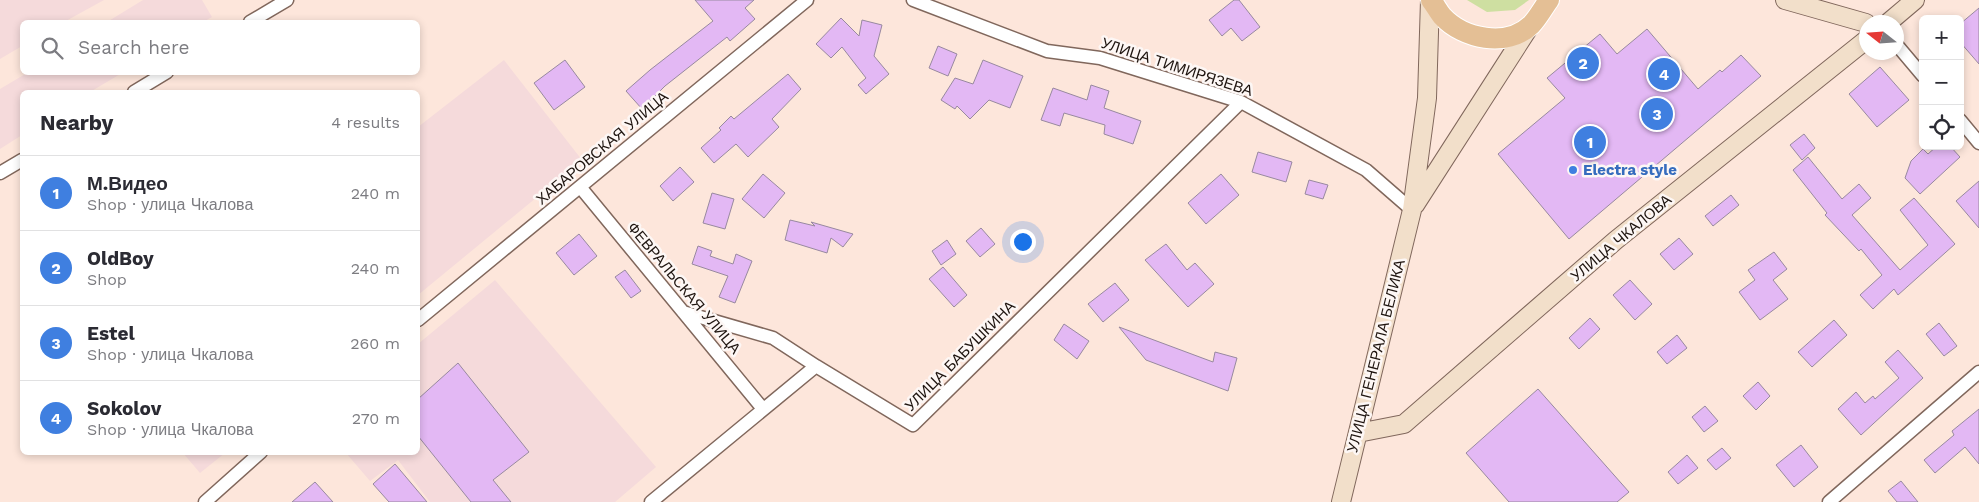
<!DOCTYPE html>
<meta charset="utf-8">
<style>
body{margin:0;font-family:"Work Sans",sans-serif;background:#f2f2f3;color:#2b2b33}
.controls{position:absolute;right:15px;top:15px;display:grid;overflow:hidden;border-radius:8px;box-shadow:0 2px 8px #0003}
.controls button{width:45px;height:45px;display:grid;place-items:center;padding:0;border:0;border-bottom:1px solid #e1e1e2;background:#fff;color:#2b2b33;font:25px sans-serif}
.compass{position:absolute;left:1859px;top:15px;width:45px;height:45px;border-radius:50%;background:#fff;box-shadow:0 2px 8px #0003;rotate:287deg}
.you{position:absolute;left:1022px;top:241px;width:18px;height:18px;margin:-12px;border:4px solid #fff;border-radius:50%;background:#1a73e8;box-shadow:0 0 0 8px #1a73e833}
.badge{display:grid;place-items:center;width:32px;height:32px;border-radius:50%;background:#b4275d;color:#fff;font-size:16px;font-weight:700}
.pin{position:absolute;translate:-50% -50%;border:2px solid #fff;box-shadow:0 1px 5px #0006}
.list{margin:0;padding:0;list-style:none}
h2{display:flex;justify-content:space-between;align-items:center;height:65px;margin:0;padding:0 20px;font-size:21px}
h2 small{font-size:16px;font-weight:400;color:#7c7c81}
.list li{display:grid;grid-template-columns:32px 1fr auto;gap:15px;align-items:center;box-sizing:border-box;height:75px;padding:0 20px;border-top:1px solid #e1e1e2}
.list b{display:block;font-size:19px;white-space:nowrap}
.list p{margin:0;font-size:16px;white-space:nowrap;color:#7c7c81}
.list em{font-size:16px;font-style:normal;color:#7c7c81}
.icon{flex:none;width:28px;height:28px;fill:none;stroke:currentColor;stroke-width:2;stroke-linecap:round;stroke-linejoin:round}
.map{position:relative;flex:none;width:1979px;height:502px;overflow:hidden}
.search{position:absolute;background:#fff;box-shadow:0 2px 8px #0003;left:20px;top:20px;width:400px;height:55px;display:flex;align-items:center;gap:12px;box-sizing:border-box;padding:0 18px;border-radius:8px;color:#7c7c81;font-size:19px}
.panel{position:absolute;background:#fff;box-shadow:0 2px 8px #0003;left:20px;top:90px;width:400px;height:365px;border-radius:8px}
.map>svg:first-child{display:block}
</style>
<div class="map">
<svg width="1979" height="502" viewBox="0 0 1979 502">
<rect width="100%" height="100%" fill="#fde6db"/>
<!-- industrial -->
<path fill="#f5dadb" d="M0 0H104L64 22H22V46L0 59Z
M143 0H202L212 17 203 22H107Z
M504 60 582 160 418 295V127Z
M27 73V72L122 73 90 92H22V135L0 149V89Z
M495 280 656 467 615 502H430L398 460 370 481 346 453 418 452V344Z
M183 453H225L200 473Z"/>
<!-- green -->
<path fill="#cedfa1" d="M1467 0H1529L1515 10 1487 12Z"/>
<!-- building -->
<path fill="#e3b8f4" stroke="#98899f" d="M695 0H754L745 8 755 19 730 41 727 37 665 86 642 109 626 91 650 70 713 21Z
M1234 0H1239L1260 27 1242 41 1231 28 1222 36 1209 20Z
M1979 8V64L1960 42V24Z
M841 18 859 36 862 20 882 25 874 56 889 74 866 94 858 85 866 78 842 47 831 58 816 44Z
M1647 29 1698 89 1720 70 1722 72 1741 55 1761 76 1569 239 1498 154 1565 98 1547 78 1600 34 1617 54Z
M938 46 957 54 948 76 929 68Z
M565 60 585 87 554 110 534 83Z
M983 60 1023 76 1010 108 989 100 970 119 957 106 955 109 941 100 955 78 973 84Z
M1880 67 1909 100 1877 127 1849 94Z
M788 74 801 89 772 119 779 127 748 157 736 144 714 163 701 148 721 130 719 128 731 116 734 119Z
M1091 85 1109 91 1104 108 1141 121 1133 144 1104 134 1105 125 1064 113 1060 126 1041 120 1053 88 1087 100Z
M1804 134 1815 148 1802 160 1790 145Z
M1937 146H1950L1960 157 1920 194 1905 178 1911 161 1923 149 1928 154Z
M1258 152 1292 162 1286 182 1252 172Z
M1808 157 1842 199 1859 184 1871 198 1852 215 1900 270 1928 245 1900 210 1914 198 1955 244 1898 295 1894 289 1873 309 1860 295 1882 275 1861 249 1859 251 1825 215 1827 213 1793 170Z
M680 167 694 182 673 201 660 186Z
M763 174 785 193 764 218 742 199Z
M1221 174 1239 195 1206 224 1188 203Z
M1309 180 1328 185 1323 199 1305 194Z
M1979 181V228L1956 201Z
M712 193 734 199 725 229 703 223Z
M1731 195 1739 205 1713 226 1705 216Z
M790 220 815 226 811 222 853 234 843 247 831 238 827 253 785 240Z
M981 228 995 244 980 257 966 241Z
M579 234 597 256 574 275 556 253Z
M1679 238 1693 254 1674 270 1660 254Z
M947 240 956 254 941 265 932 251Z
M1166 244 1187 270 1195 263 1214 284 1188 307 1145 260Z
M698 246 712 251 710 256 733 264 736 254 752 261 735 303 719 297 728 276 692 264Z
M1774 252 1787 269 1773 280 1788 299 1760 320 1739 292 1755 280 1748 270Z
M943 267 967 295 954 307 929 279Z
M625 270 641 291 631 298 615 277Z
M1630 280 1652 304 1635 320 1613 295Z
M1115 283 1129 300 1103 322 1088 304Z
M1590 318 1600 329 1579 349 1569 338Z
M1834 320 1847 335 1812 367 1798 352Z
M1939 323 1957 346 1944 356 1926 334Z
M1064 324 1089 341 1077 359 1054 340Z
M1119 327 1213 362 1215 352 1237 358 1228 391 1146 360Z
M1677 335 1687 348 1667 364 1657 352Z
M1898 350 1923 378 1861 435 1838 409 1856 392 1865 403 1873 396 1875 399 1899 378 1885 362Z
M458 363 529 452 493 480 511 502H471L418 436V399Z
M1758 382 1770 396 1756 410 1743 396Z
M1538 389 1629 492 1617 502H1509L1466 453Z
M1705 406 1718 421 1704 432 1692 417Z
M1979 409V464L1965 447 1935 473 1924 460 1954 435 1952 431Z
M1801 445 1818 467 1794 487 1776 465Z
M1722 448 1731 458 1716 470 1707 460Z
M1687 455 1698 468 1678 484 1668 472Z
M395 464 427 502H389L373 484Z
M1901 481 1918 502H1897L1888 491Z
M315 482 333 502H292Z"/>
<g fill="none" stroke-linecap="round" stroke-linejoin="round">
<defs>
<path id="minor" d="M913 0 1047 51 1100 58 1241 102 1366 170 1412 210
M250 22 287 0
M1896 44 1923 76
M134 92 167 72
M1960 120 1979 143
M0 173 22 160
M581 188 763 409
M683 312 773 338 816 366
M418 320 807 0
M205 502 261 452
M651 502 816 366 913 425 1241 102
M1829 502 1979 372"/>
<path id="secondary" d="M1785 0 1866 23
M1889 22 1915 0
M1415 205 1530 26
M1358 433 1404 424 1616 240 1866 40
M1341 502 1412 210 1427 98 1430 0"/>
<path id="primary" d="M1431 0C1435 5 1438 11 1442 16 1463 39 1507 48 1531 25 1538 18 1543 8 1549 0"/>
</defs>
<!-- minor casing -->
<use href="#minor" stroke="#80675c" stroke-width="15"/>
<!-- secondary casing -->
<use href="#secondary" stroke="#80675c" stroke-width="20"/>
<!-- primary casing -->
<use href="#primary" stroke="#fff" stroke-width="22"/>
<!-- minor -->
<use href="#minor" stroke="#fff" stroke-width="12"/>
<!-- secondary -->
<use href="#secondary" stroke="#f2dfca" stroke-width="18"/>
<!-- primary -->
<use href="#primary" stroke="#e4bf95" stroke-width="20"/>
</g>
<!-- markers -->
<circle fill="#3f7fe0" stroke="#fdf7f5" stroke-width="2" cx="1573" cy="170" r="5"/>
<g text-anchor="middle" stroke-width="5" stroke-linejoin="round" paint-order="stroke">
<!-- street labels -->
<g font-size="15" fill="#1e140f" stroke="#fdf7f5">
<text transform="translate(1177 67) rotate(18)" y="5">УЛИЦА ТИМИРЯЗЕВА</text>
<text transform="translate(602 148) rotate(-40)" y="5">ХАБАРОВСКАЯ УЛИЦА</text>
<text transform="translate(1621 238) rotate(-40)" y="5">УЛИЦА ЧКАЛОВА</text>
<text transform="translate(684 288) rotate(50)" y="5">ФЕВРАЛЬСКАЯ УЛИЦА</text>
<text transform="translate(960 356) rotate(-45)" y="5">УЛИЦА БАБУШКИНА</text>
<text transform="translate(1376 356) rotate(-76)" y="5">УЛИЦА ГЕНЕРАЛА БЕЛИКА</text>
</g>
<!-- shop labels -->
<g font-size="15" font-weight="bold" fill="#366cbe" stroke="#fdf7f5" text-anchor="start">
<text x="1583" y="175">Electra style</text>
</g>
</g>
</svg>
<div class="controls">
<button>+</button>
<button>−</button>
<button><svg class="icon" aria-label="locate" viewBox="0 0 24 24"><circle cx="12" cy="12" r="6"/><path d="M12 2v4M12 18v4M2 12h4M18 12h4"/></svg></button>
</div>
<svg class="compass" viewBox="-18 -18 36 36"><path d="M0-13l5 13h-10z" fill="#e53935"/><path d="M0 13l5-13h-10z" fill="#7c7c81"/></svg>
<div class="you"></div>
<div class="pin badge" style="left:1590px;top:142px;background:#3f7fe0">1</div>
<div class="pin badge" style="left:1583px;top:63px;background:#3f7fe0">2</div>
<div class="pin badge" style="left:1657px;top:114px;background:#3f7fe0">3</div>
<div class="pin badge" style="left:1664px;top:74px;background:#3f7fe0">4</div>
<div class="search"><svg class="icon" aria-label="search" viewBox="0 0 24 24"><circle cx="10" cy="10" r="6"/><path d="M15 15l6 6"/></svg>Search here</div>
<section class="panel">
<h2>Nearby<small>4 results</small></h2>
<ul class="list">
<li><span class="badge" style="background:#3f7fe0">1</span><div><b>М.Видео</b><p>Shop · улица Чкалова</p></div><em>240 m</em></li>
<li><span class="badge" style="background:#3f7fe0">2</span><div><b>OldBoy</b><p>Shop</p></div><em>240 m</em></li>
<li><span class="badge" style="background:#3f7fe0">3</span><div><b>Estel</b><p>Shop · улица Чкалова</p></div><em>260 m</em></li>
<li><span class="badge" style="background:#3f7fe0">4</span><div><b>Sokolov</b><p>Shop · улица Чкалова</p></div><em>270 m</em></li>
</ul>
</section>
</div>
